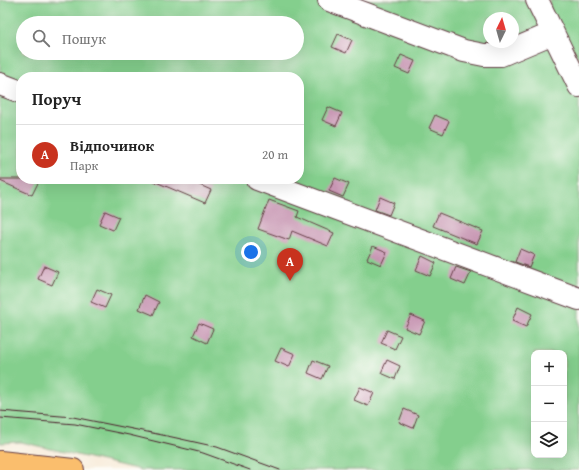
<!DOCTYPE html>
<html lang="uk">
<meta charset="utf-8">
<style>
body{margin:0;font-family:"Gentium Book Plus",serif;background:#f2f2f2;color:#222}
.controls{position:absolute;right:12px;bottom:12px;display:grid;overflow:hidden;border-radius:8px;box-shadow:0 4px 16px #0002}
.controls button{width:36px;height:36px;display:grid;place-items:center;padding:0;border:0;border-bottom:1px solid #e0e0e0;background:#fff;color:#222;font:20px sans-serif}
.compass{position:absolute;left:483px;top:12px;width:36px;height:36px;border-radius:50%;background:#fff;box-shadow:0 4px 16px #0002;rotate:5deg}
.you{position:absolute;left:251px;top:252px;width:14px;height:14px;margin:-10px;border:3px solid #fff;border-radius:50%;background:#1a73e8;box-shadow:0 0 0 6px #1a73e833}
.badge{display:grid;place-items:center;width:26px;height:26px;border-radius:50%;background:#c8321e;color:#fff;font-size:13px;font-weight:700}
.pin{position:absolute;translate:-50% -33px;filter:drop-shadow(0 1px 2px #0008)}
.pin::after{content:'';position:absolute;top:21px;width:14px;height:12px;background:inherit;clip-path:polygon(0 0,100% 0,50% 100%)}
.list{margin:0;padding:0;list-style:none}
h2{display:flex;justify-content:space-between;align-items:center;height:52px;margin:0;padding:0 16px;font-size:17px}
h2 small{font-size:13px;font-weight:400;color:#767676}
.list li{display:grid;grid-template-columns:26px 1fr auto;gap:12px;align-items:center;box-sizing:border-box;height:60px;padding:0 16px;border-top:1px solid #e0e0e0}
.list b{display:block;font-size:15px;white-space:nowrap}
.list p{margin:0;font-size:13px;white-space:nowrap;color:#767676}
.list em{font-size:13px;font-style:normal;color:#767676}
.icon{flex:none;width:22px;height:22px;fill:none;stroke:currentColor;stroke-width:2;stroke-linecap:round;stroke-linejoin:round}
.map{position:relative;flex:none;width:579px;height:470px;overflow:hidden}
.search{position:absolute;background:#fff;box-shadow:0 4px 16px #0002;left:16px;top:16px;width:288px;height:44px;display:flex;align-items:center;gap:10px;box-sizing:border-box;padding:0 14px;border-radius:22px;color:#767676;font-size:15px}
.panel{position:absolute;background:#fff;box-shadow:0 4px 16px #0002;left:16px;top:72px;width:288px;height:112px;border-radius:16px}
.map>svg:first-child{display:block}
</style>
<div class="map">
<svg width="579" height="470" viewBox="0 0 579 470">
<rect width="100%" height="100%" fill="#fdfcf7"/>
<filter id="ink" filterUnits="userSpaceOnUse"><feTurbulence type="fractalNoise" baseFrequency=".025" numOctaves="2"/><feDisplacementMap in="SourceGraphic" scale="8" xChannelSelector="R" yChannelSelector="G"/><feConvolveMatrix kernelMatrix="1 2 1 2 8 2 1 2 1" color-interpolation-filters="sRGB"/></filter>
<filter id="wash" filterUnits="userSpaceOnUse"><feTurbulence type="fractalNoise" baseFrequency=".012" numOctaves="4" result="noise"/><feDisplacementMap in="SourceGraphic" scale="16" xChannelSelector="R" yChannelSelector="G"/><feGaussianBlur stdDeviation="0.9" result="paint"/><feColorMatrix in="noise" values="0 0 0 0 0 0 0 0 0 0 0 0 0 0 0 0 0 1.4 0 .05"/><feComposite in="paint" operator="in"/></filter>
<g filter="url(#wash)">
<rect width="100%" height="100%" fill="#f7e9d5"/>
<!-- green -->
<path fill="#84cf8d" stroke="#67775c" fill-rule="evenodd" d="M0 0H525L553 44 579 95V470H141L21 442 0 443ZM489 18H513V42H489ZM23 23H297V53H23ZM21 77H299V179H21ZM534 353H564V455H534Z
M549 0H579V60L550 10Z"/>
<g id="blocks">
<!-- building -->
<path fill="#c796b3" d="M338 34 352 40 346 53 332 47Z
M401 55 415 61 409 74 395 68Z
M328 107 342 113 336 126 322 120Z
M435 115 449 121 443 134 429 128Z
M335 178 349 184 343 197 329 191Z
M0 179H40L32 195 0 181Z
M149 179H186L211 190 205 203Z
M380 197 394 203 389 215 375 210Z
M269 200 299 211 297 217 334 233 328 246 292 231 289 240 258 229Z
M105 211 119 217 113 230 99 224Z
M439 213 483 231 477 244 433 226Z
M373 246 387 252 381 265 367 259Z
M520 249 534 255 529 267 515 262Z
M422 256 436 263 430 276 416 270Z
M44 266 58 272 52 285 38 279Z
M456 267 471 272 465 285 451 279Z
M97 289 111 295 105 308 91 302Z
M145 295 159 302 153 315 139 309Z
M518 307 532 314 526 327 512 321Z
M411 315 425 321 419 334 405 328Z
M199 323 213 329 207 343 193 336Z
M387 330 401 336 395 349 381 343Z
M281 348 295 354 289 367 275 361Z
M313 360 328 366 322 379 308 373Z
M387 360 400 366 395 379 381 373Z
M360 387 374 393 368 406 354 400Z
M404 409 418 415 413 428 399 422Z"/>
</g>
</g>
<g filter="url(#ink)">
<use href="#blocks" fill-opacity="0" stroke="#643d44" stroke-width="1"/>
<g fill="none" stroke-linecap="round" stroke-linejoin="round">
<defs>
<path id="minor" d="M329 0 464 51 484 55H501L553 33
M537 0 579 86
M0 84 21 92
M257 179 579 299"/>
<path id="major" d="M0 462 73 470"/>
</defs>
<!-- minor casing -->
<use href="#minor" stroke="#643d44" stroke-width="24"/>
<!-- major casing -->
<use href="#major" stroke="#643d44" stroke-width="24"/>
<!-- minor -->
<use href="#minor" stroke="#fff" stroke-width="22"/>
<!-- major -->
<use href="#major" stroke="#fabe6d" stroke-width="22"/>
<!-- tram -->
<path stroke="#4a1f2b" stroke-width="1" d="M0 411 73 417 172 437 217 447 280 470
M0 418 75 424 129 435 203 453 250 470"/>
</g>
</g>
</svg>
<div class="controls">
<button>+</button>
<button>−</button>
<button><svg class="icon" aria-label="layers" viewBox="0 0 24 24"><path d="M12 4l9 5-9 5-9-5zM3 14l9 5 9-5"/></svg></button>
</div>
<svg class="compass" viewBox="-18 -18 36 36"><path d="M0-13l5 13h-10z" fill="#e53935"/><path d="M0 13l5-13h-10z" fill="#767676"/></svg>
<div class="you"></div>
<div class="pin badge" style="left:290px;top:281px">A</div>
<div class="search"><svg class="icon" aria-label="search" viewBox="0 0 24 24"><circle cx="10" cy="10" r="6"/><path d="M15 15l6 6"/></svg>Пошук</div>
<section class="panel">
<h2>Поруч<small></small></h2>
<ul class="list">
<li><span class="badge">A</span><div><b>Відпочинок</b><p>Парк</p></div><em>20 m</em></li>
</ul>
</section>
</div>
